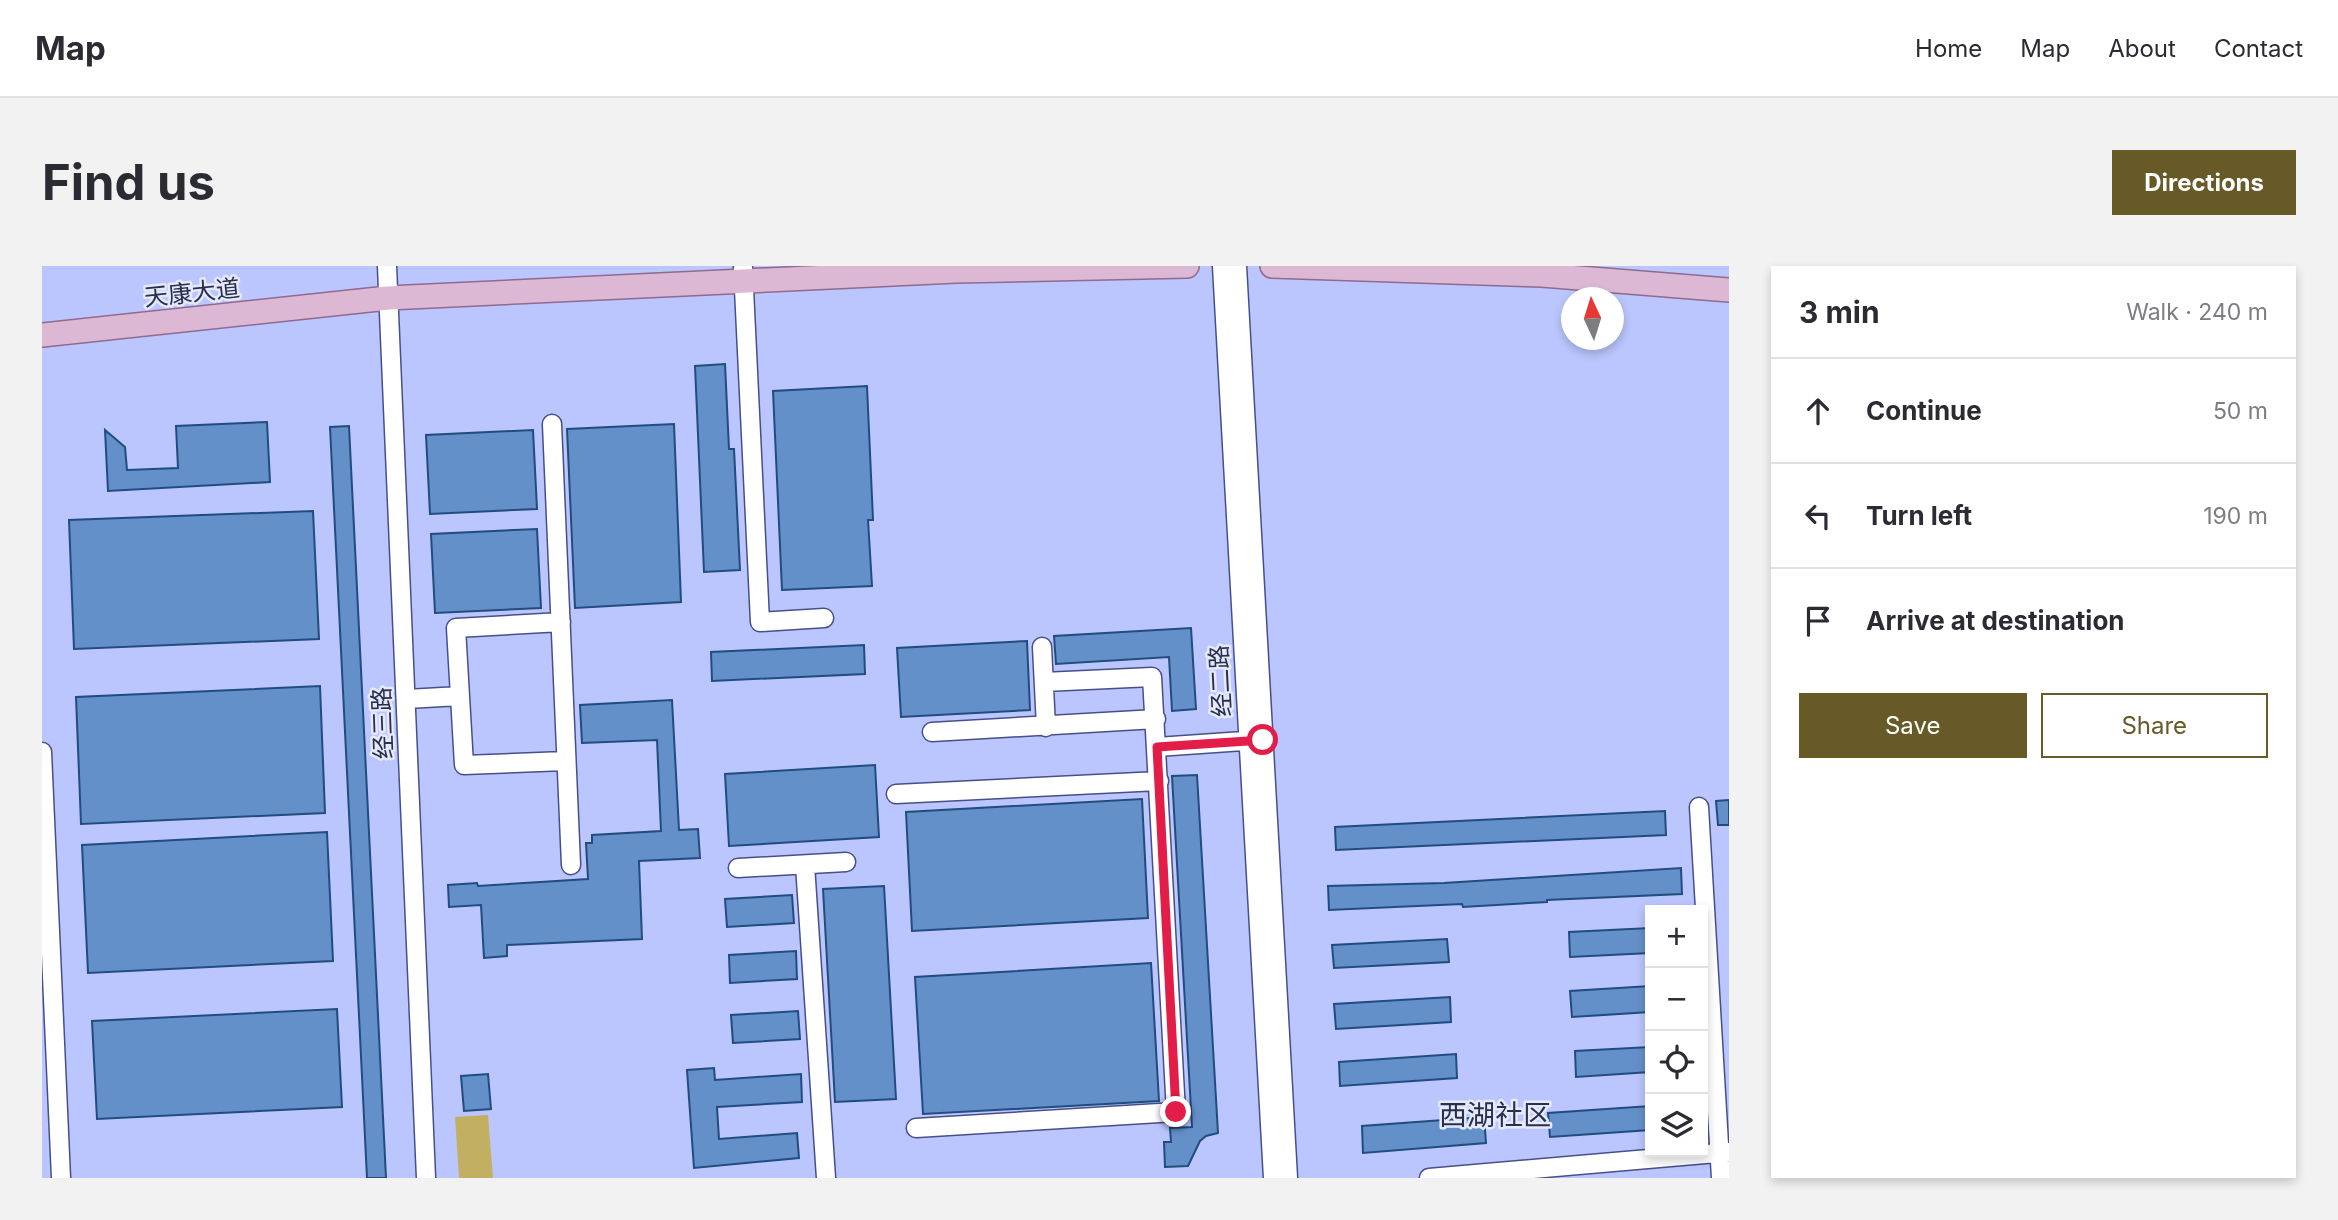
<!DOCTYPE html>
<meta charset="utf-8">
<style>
body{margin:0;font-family:Inter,"Noto Sans SC",sans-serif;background:#f2f2f3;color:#2b2b33}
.controls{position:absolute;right:21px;bottom:21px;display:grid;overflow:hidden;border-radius:0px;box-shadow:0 4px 10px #0003}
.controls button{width:63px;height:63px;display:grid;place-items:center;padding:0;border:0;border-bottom:2px solid #e1e1e2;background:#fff;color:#2b2b33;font:35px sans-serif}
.compass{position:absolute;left:1519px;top:21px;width:63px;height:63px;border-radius:50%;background:#fff;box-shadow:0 4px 10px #0003;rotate:356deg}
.stop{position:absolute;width:21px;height:21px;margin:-16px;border:5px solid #e11d48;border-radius:50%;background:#fff}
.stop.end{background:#e11d48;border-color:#fff;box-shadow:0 2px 7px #0008}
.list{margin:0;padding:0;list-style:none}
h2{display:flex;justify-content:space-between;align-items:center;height:91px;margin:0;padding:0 28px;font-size:30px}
h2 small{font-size:23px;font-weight:400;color:#7c7c81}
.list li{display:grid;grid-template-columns:46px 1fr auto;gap:21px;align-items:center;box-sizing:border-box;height:105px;padding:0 28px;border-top:2px solid #e1e1e2}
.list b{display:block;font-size:26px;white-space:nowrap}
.list em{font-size:23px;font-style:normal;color:#7c7c81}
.actions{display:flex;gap:14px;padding:21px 28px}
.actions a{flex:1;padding:16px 0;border:2px solid #675a27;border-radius:0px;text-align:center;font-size:24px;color:#675a27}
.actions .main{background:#675a27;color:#fff}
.icon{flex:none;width:38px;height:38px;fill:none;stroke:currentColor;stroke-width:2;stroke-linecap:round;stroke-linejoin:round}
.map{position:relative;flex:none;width:1687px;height:912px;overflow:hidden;border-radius:0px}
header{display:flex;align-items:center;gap:42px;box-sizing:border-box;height:98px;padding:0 35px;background:#fff;border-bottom:2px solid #e1e1e2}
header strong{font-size:33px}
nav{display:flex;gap:38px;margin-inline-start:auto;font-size:24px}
.intro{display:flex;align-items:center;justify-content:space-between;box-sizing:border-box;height:168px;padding:0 42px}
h1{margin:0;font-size:49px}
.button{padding:18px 32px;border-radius:0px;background:#675a27;color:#fff;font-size:24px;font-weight:700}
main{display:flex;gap:42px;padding:0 42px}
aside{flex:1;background:#fff;border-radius:0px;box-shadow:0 4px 10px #0003}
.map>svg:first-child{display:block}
</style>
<header>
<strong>Map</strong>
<nav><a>Home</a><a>Map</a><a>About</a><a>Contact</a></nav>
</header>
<div class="intro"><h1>Find us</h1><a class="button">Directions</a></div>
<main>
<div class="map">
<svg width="1687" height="912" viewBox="0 0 1687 912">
<rect width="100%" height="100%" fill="#bac6fd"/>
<!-- green -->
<path fill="#c3af62" d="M446 849 451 912H417L413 851Z"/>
<!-- building -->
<path fill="#6490c9" stroke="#224c80" stroke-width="2" d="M683 98 687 183H692L698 304 662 306 653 100Z
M825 120 831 254H826L830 320 740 324 731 125Z
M225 156 228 216 66 225 63 164 83 181 85 204 136 202 134 160Z
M632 158 639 336 533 342 525 163Z
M307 160 344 912H325L288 161Z
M491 164 495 243 388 248 384 169Z
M271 245 277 373 32 383 27 254Z
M495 263 499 342 393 347 389 268Z
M1149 362 1154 443 1130 445 1127 391 1014 398 1012 370Z
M985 375 988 444 859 451 855 382Z
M822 379 823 408 670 415 669 386Z
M278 420 283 547 39 558 34 431Z
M630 434 637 564 656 563 658 592 597 595 600 673 465 679V690L442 692 439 639 407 641 406 619 435 617 436 620 546 613 544 577H550V569L619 565 615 474 540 477 538 439Z
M833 499 837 571 687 580 683 508Z
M1155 509 1176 867 1164 870 1158 875 1146 900 1123 901 1122 876H1129L1128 862 1150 861 1130 510Z
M1100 533 1106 652 870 665 864 546Z
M1687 534V559H1676L1674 535Z
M1623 545 1624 569 1294 584 1293 561Z
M285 566 291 695 46 707 40 579Z
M1639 602 1640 628 1505 634V636L1421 641 1420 638 1287 644 1286 620 1402 617Z
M842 620 854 833 793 836 781 623Z
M750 629 752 657 685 661 683 633Z
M1608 662V687L1528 691 1527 666Z
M1405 673 1407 696 1292 702 1290 679Z
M754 685 755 713 688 717 687 689Z
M1109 697 1117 835 881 848 873 711Z
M1608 720V746L1530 751 1528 725Z
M1408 731 1409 756 1294 763 1292 738Z
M295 743 300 841 55 853 50 755Z
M756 745 758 773 691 777 689 749Z
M1608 781V806L1534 811 1533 785Z
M1414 788 1415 812 1298 820 1297 796Z
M672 802 673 814 759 808 760 836 675 841 677 873 755 867 757 892 652 902 645 804Z
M446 808 449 843 422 845 419 810Z
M1608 840V864L1508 871 1506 847Z
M1442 851 1444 877 1321 887 1320 860Z"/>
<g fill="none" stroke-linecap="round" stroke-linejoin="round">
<defs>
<path id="minor" d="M345 0 384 912
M1180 0 1231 912
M1195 0 1246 912
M701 2 718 356 782 352
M510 158 529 599
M519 356 414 362 422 499 523 495
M1000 381 1004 461
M365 433 418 430
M890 466 1114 453
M1115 481 1216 474
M0 486 19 912
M854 528 1117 515
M1657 541 1679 912
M763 599 784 912
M696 602 804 596
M874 862 1134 846 1110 411 1002 416
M1387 912 1687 886"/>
<path id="major" d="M1230 0 1500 9 1687 24
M0 69 346 32 914 5 1145 0"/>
</defs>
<!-- minor casing -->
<use href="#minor" stroke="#464f8b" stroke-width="21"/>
<!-- major casing -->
<use href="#major" stroke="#8f6a91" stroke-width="26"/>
<!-- minor -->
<use href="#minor" stroke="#fff" stroke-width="18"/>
<!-- major -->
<use href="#major" stroke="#dcb8d4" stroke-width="23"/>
</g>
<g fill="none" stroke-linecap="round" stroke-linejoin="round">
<!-- route -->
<path stroke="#e11d48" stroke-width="9" d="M1134 846 1115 481 1221 474"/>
</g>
<g text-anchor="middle" stroke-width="5" stroke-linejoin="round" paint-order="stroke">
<!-- street labels -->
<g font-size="24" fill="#2a2f4a" stroke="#e4e9fe">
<text transform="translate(150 27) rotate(-6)" y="8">天康大道</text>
<text transform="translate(1179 415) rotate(-93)" y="8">经二路</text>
<text transform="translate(341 457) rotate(-92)" y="8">经三路</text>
</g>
<!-- quarter labels -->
<g font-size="28" fill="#2a2f4a" stroke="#e4e9fe">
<text x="1453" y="859">西湖社区</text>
</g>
</g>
</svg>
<div class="controls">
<button>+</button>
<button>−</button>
<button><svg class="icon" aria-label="locate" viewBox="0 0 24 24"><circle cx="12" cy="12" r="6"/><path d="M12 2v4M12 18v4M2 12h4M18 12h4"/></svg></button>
<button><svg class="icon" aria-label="layers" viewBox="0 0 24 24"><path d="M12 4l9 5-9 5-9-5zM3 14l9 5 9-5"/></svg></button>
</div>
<svg class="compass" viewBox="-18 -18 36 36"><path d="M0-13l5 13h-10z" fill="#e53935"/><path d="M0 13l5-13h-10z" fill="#7c7c81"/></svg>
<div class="stop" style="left:1221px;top:474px"></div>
<div class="stop end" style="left:1134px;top:846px"></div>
</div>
<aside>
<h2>3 min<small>Walk · 240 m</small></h2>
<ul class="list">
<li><svg class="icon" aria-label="ahead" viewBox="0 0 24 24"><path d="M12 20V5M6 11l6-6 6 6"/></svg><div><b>Continue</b></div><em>50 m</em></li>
<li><svg class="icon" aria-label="left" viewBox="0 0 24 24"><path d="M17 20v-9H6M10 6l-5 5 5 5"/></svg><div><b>Turn left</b></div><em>190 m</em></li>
<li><svg class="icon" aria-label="arrive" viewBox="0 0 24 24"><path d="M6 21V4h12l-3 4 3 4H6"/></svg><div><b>Arrive at destination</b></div></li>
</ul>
<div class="actions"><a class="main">Save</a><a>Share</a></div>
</aside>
</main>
